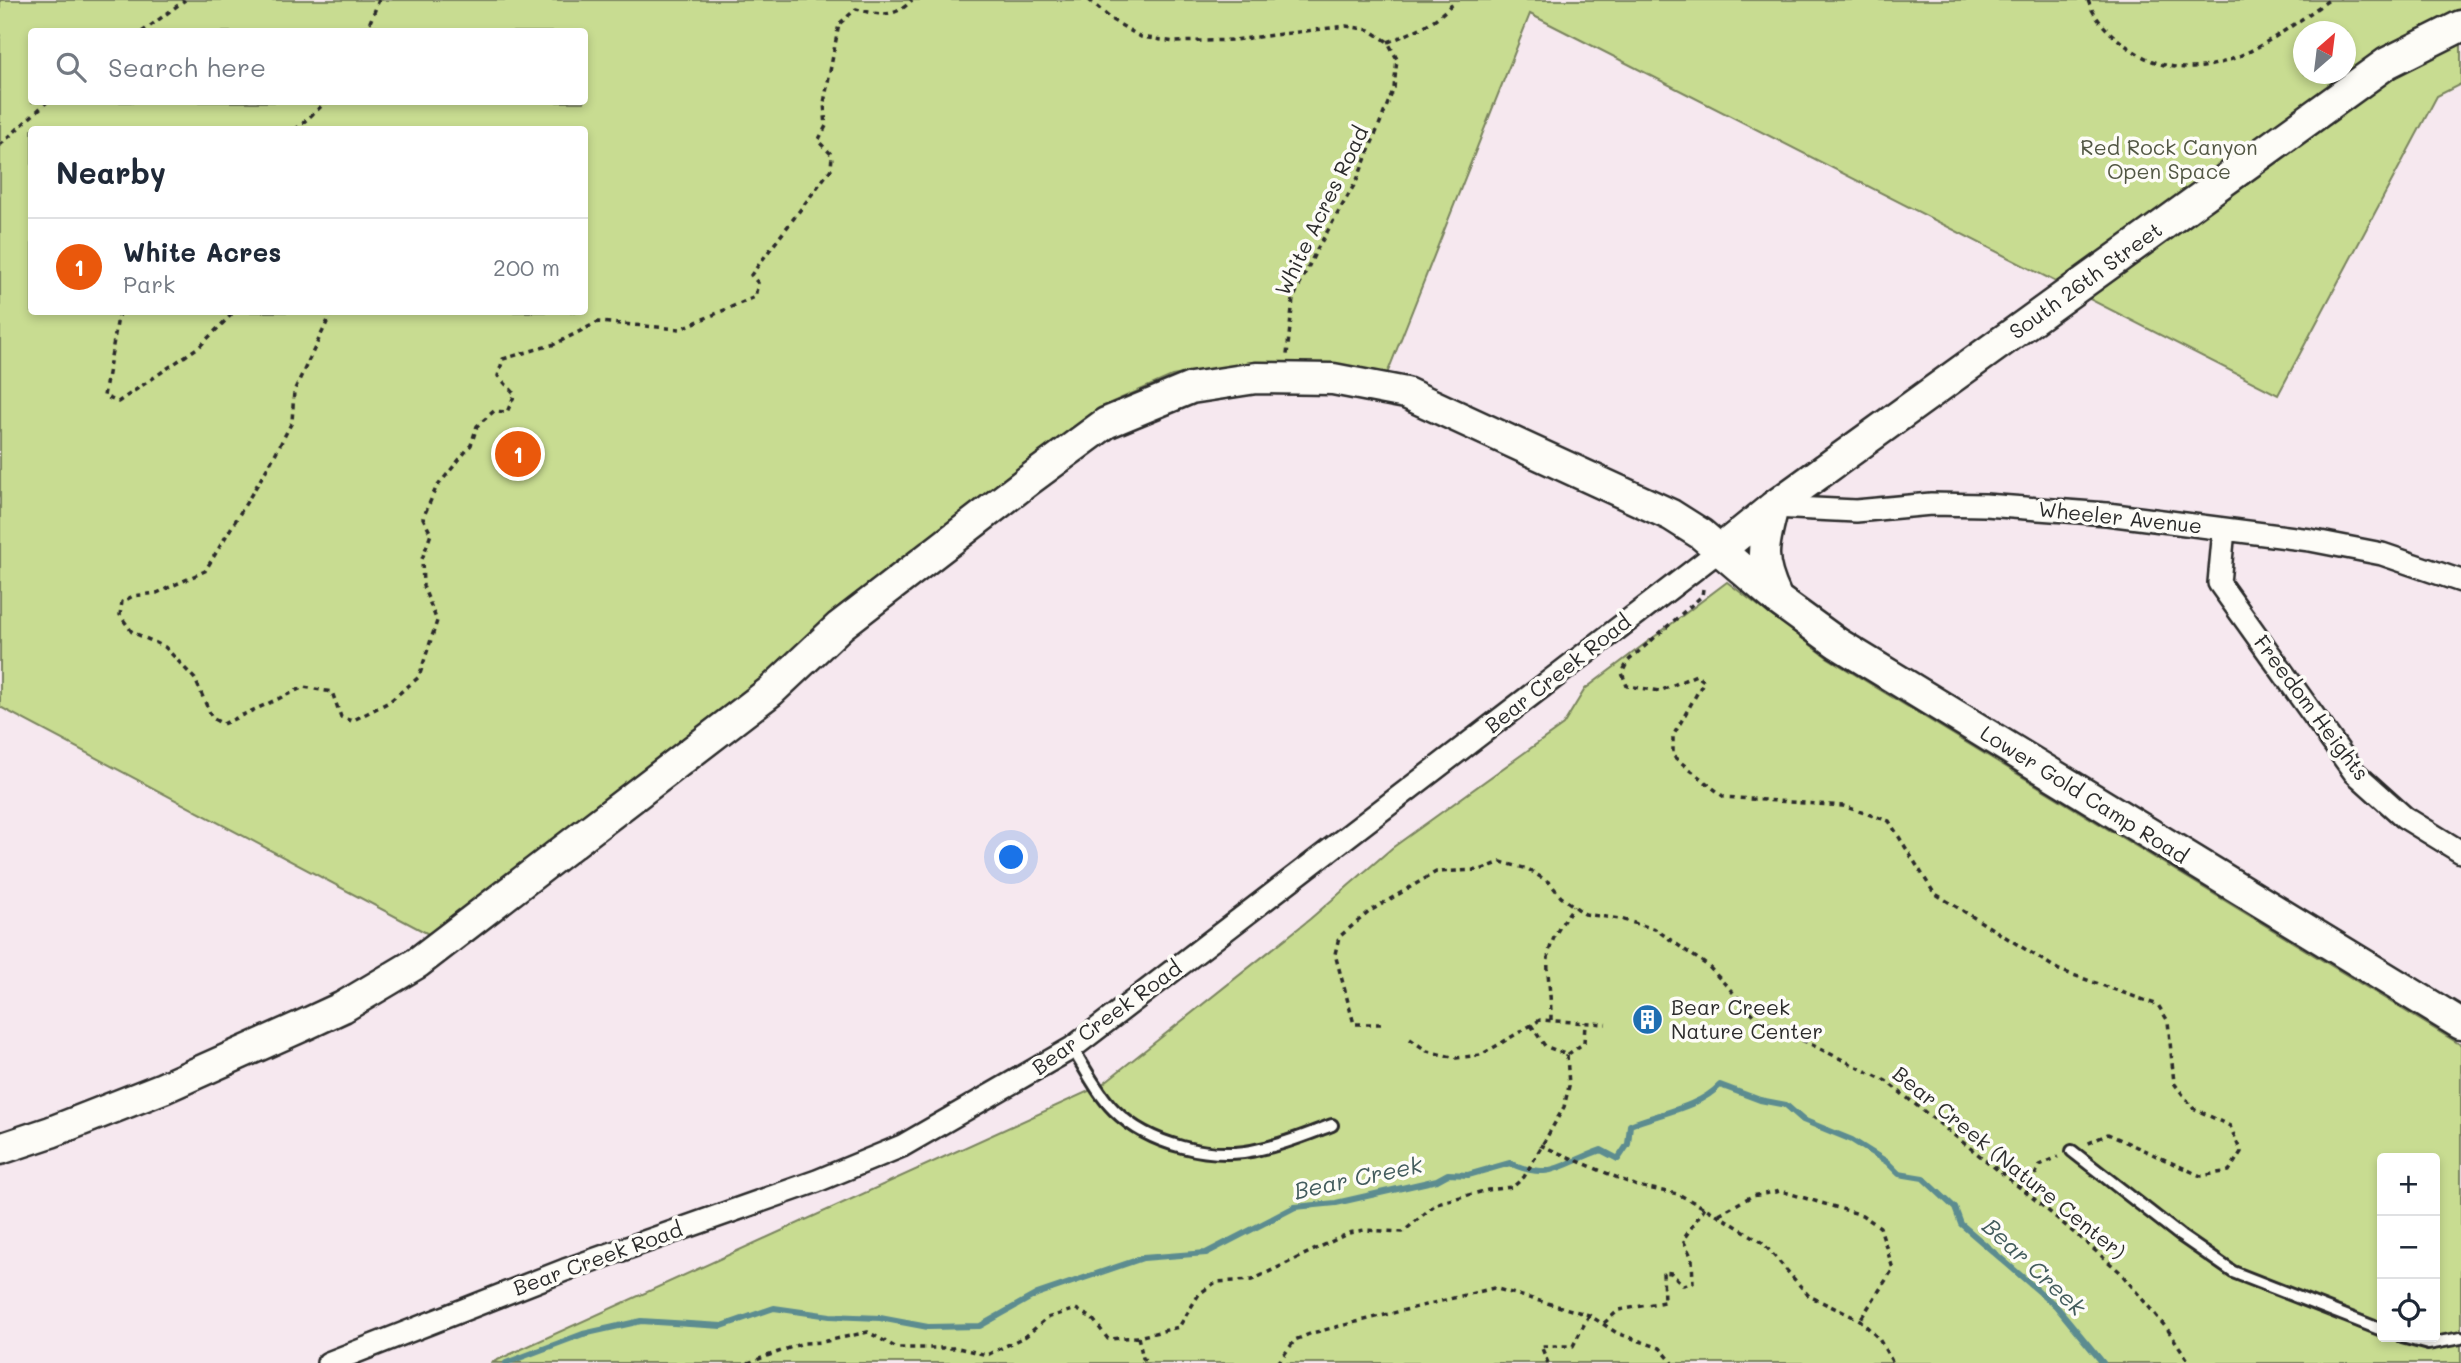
<!DOCTYPE html>
<meta charset="utf-8">
<style>
body{margin:0;font-family:Mali,sans-serif;background:#f6f6f7;color:#1f2937}
.controls{position:absolute;right:21px;bottom:21px;display:grid;overflow:hidden;border-radius:7px;box-shadow:0 4px 10px #0003}
.controls button{width:63px;height:63px;display:grid;place-items:center;padding:0;border:0;border-bottom:2px solid #e0e1e3;background:#fff;color:#1f2937;font:35px sans-serif}
.compass{position:absolute;left:2293px;top:21px;width:63px;height:63px;border-radius:50%;background:#fff;box-shadow:0 4px 10px #0003;rotate:28deg}
.you{position:absolute;left:1012px;top:858px;width:24px;height:24px;margin:-18px;border:5px solid #fff;border-radius:50%;background:#1a73e8;box-shadow:0 0 0 10px #1a73e833}
.badge{display:grid;place-items:center;width:46px;height:46px;border-radius:50%;background:#ea580c;color:#fff;font-size:23px;font-weight:700}
.pin{position:absolute;translate:-50% -50%;border:4px solid #fff;box-shadow:0 2px 7px #0006}
.list{margin:0;padding:0;list-style:none}
h2{display:flex;justify-content:space-between;align-items:center;height:91px;margin:0;padding:0 28px;font-size:30px}
h2 small{font-size:23px;font-weight:400;color:#747a83}
.list li{display:grid;grid-template-columns:46px 1fr auto;gap:21px;align-items:center;box-sizing:border-box;height:98px;padding:0 28px;border-top:2px solid #e0e1e3}
.list b{display:block;font-size:26px;white-space:nowrap}
.list p{margin:0;font-size:23px;white-space:nowrap;color:#747a83}
.list em{font-size:23px;font-style:normal;color:#747a83}
.icon{flex:none;width:38px;height:38px;fill:none;stroke:currentColor;stroke-width:2;stroke-linecap:round;stroke-linejoin:round}
.map{position:relative;flex:none;width:2461px;height:1363px;overflow:hidden}
.search{position:absolute;background:#fff;box-shadow:0 4px 10px #0003;left:28px;top:28px;width:560px;height:77px;display:flex;align-items:center;gap:18px;box-sizing:border-box;padding:0 24px;border-radius:7px;color:#747a83;font-size:26px}
.panel{position:absolute;background:#fff;box-shadow:0 4px 10px #0003;left:28px;top:126px;width:560px;height:189px;border-radius:7px}
.map>svg:first-child{display:block}
</style>
<div class="map">
<svg width="2461" height="1363" viewBox="0 0 2461 1363">
<rect width="100%" height="100%" fill="#f6e8ef"/>
<filter id="ink" filterUnits="userSpaceOnUse"><feTurbulence type="fractalNoise" baseFrequency=".0143" numOctaves="2"/><feDisplacementMap in="SourceGraphic" scale="14" xChannelSelector="R" yChannelSelector="G"/><feConvolveMatrix kernelMatrix="1 2 1 2 8 2 1 2 1" color-interpolation-filters="sRGB"/></filter>
<g filter="url(#ink)">
<!-- green -->
<path fill="#c8dc91" stroke="#7a845e" stroke-width="2" fill-rule="evenodd" d="M0 0H2461V84L2437 96 2278 395 1530 14 1387 374 1259 365 1212 369 1172 376 1110 403 995 486 852 601 749 693 436 938 0 707ZM32 32H584V102H32ZM2304 32H2346V74H2304ZM32 130H584V312H32Z
M1727 582 1828 658 2461 1045V1363H491L1100 1086 1310 919 1392 848 1563 725 1585 689ZM2382 1158H2435V1337H2382Z"/>
<g fill="none" stroke-linecap="round" stroke-linejoin="round">
<!-- stream -->
<path stroke="#5c8c90" stroke-width="6" d="M506 1363 583 1334 641 1321 722 1326 774 1308 830 1316 880 1318 928 1327 980 1326 1037 1294 1143 1258 1206 1253 1295 1207 1336 1203 1437 1180 1448 1174 1468 1175 1510 1163C1551 1182 1563 1163 1601 1150L1618 1159 1628 1144 1630 1125C1660 1113 1698 1108 1720 1085L1760 1100 1786 1105 1803 1120 1852 1140 1887 1162 1899 1174 1923 1178 1955 1208 1961 1224 2056 1306 2103 1363"/>
<defs>
<path id="lane" d="M1072 1048C1085 1068 1097 1093 1114 1110 1149 1145 1213 1161 1260 1149 1285 1144 1308 1134 1332 1125
M2072 1151 2181 1236 2233 1272 2382 1330
M2402 1337 2428 1344 2461 1338"/>
<path id="street" d="M1773 507 1856 511 1931 504 1985 505 2107 514 2310 540 2382 554 2461 581
M2224 529 2219 583 2354 772 2404 817 2461 852
M328 1363 565 1270 817 1181 902 1146 1072 1048 1720 550"/>
<path id="secondary" d="M1773 507C1763 546 1758 559 1776 597
M1720 550 1773 507 2387 63 2461 26
M0 1149 51 1132 163 1088 302 1026 343 1007 417 963 771 691 840 626 1029 480 1106 423 1191 388 1256 378 1333 379 1406 393 1671 515 1701 534 1778 600 1837 643 2461 1024"/>
</defs>
<!-- lane casing -->
<use href="#lane" stroke="#2b2b2b" stroke-width="16"/>
<!-- street casing -->
<use href="#street" stroke="#2b2b2b" stroke-width="26"/>
<!-- secondary casing -->
<use href="#secondary" stroke="#2b2b2b" stroke-width="35"/>
<!-- path -->
<path stroke="#2b2b2b" stroke-width="3.5" stroke-dasharray="5 5" stroke-linecap="butt" d="M1089 0 1112 20 1141 37 1175 42 1234 40 1346 26 1370 30 1388 42 1397 59 1394 88 1357 180 1316 251 1293 299 1287 355
M2088 0C2094 19 2110 34 2125 45 2198 101 2268 42 2329 0
M142 32 185 0
M366 32 379 0
M1388 42C1414 32 1438 22 1455 0
M295 130 326 102
M0 145 47 102
M119 312 104 396 118 402 200 346 234 312
M332 312 294 391 292 422 271 462 205 571 157 593 133 596 122 602 120 615 132 632 165 647 195 679 212 718 223 724 304 687 332 692 341 717 352 721 389 702 419 677 437 621 423 586 422 559 431 534 423 518 436 488 471 445 477 426 494 411 507 412 515 394 498 376 503 359 555 344 598 322 680 329 755 297 758 283 751 275 831 169 832 155 818 141 826 126 824 103 839 24 856 9C880 15 894 19 912 0
M1703 589 1702 596 1628 661 1622 673 1627 686 1660 691 1696 675 1704 681 1673 736V756L1724 797 1843 806 1889 821 1934 893 2059 970 2158 1005 2168 1021 2174 1083 2193 1108 2230 1126 2241 1152 2229 1171 2201 1176 2108 1134 2087 1144
M1551 1020C1551 961 1535 959 1574 906
M1381 1024H1354L1335 954 1339 937 1370 911 1436 872 1480 870 1501 862 1528 869 1550 883 1561 897 1585 914 1620 919 1655 929 1708 966 1757 1018 1886 1081 2038 1202 2119 1271 2168 1330 2190 1363
M1531 1025 1545 1046 1567 1055 1584 1043 1585 1022
M1410 1039 1427 1051 1456 1058 1481 1055 1540 1020 1606 1024
M1540 1145 1637 1186 1678 1194 1718 1215 1762 1242 1809 1296 1860 1320 1879 1339 1893 1363
M2026 1193 2040 1165 2058 1157
M1719 1214 1752 1196 1781 1191 1862 1215 1880 1227 1893 1269 1860 1320
M1604 1323 1619 1310 1664 1302 1663 1272 1671 1273 1683 1285 1693 1283 1692 1258 1683 1240 1705 1207
M1138 1337 1143 1358 1149 1363
M748 1363 803 1343 822 1342 868 1332 897 1348H958L987 1355 1026 1336 1047 1318 1076 1309 1092 1318 1108 1339 1138 1337 1179 1327 1199 1294 1216 1282 1252 1280 1349 1233 1364 1230 1403 1232 1437 1203 1488 1190 1513 1187 1524 1177 1564 1107 1569 1086 1567 1055
M1278 1363 1295 1340 1312 1333 1494 1288 1589 1315 1617 1333 1660 1348 1673 1363
M1548 1363 1541 1346H1573L1589 1315"/>
<!-- lane -->
<use href="#lane" stroke="#fdfcf7" stroke-width="10"/>
<!-- street -->
<use href="#street" stroke="#fdfcf7" stroke-width="21"/>
<!-- secondary -->
<use href="#secondary" stroke="#fdfcf7" stroke-width="30"/>
</g>
</g>
<!-- icons -->
<defs>
<symbol id="building-disc" viewBox="-11 -11 22 22"><circle r="9.5" fill="#1f6fb2" stroke="#fdfcf7"/><path d="M-4-6H4V6H1V3H-1V6H-4ZM-2.5-4.3h1.7v1.8h-1.7ZM.8-4.3h1.7v1.8H.8ZM-2.5-1h1.7V.8h-1.7ZM.8-1h1.7V.8H.8Z" fill="#fff"/></symbol>
</defs>
<g fill-rule="evenodd">
<use href="#building-disc" x="1630" y="1002" width="35" height="35"/>
</g>
<g text-anchor="middle" stroke-width="7" stroke-linejoin="round" paint-order="stroke">
<!-- park labels -->
<g font-size="21" fill="#525744" stroke="#fdfcf7">
<text x="2169" y="155">Red Rock Canyon<tspan x="2169" dy="24">Open Space</tspan></text>
</g>
<!-- street labels -->
<g font-size="21" fill="#2b2b2b" stroke="#fdfcf7">
<text transform="translate(1322 211) rotate(-64)" y="7">White Acres Road</text>
<text transform="translate(2086 281) rotate(-36)" y="7">South 26th Street</text>
<text transform="translate(2120 518) rotate(6)" y="7">Wheeler Avenue</text>
<text transform="translate(1558 674) rotate(-38)" y="7">Bear Creek Road</text>
<text transform="translate(2311 708) rotate(53)" y="7">Freedom Heights</text>
<text transform="translate(2084 795) rotate(32)" y="7">Lower Gold Camp Road</text>
<text transform="translate(1107 1018) rotate(-36)" y="7">Bear Creek Road</text>
<text transform="translate(2009 1163) rotate(39)" y="7">Bear Creek (Nature Center)</text>
<text transform="translate(598 1259) rotate(-20)" y="7">Bear Creek Road</text>
</g>
<!-- poi labels -->
<g font-size="21" fill="#2b2b2b" stroke="#fdfcf7" text-anchor="start">
<text x="1671" y="1015">Bear Creek<tspan x="1671" dy="24">Nature Center</tspan></text>
</g>
<!-- water labels -->
<g font-size="23" font-style="italic" fill="#435c5d" stroke="#fdfcf7">
<text transform="translate(1358 1178) rotate(-12)" y="8">Bear Creek</text>
<text transform="translate(2034 1267) rotate(43)" y="8">Bear Creek</text>
</g>
</g>
</svg>
<div class="controls">
<button>+</button>
<button>−</button>
<button><svg class="icon" aria-label="locate" viewBox="0 0 24 24"><circle cx="12" cy="12" r="6"/><path d="M12 2v4M12 18v4M2 12h4M18 12h4"/></svg></button>
</div>
<svg class="compass" viewBox="-18 -18 36 36"><path d="M0-13l5 13h-10z" fill="#e53935"/><path d="M0 13l5-13h-10z" fill="#747a83"/></svg>
<div class="you"></div>
<div class="pin badge" style="left:518px;top:454px">1</div>
<div class="search"><svg class="icon" aria-label="search" viewBox="0 0 24 24"><circle cx="10" cy="10" r="6"/><path d="M15 15l6 6"/></svg>Search here</div>
<section class="panel">
<h2>Nearby<small></small></h2>
<ul class="list">
<li><span class="badge">1</span><div><b>White Acres</b><p>Park</p></div><em>200 m</em></li>
</ul>
</section>
</div>
